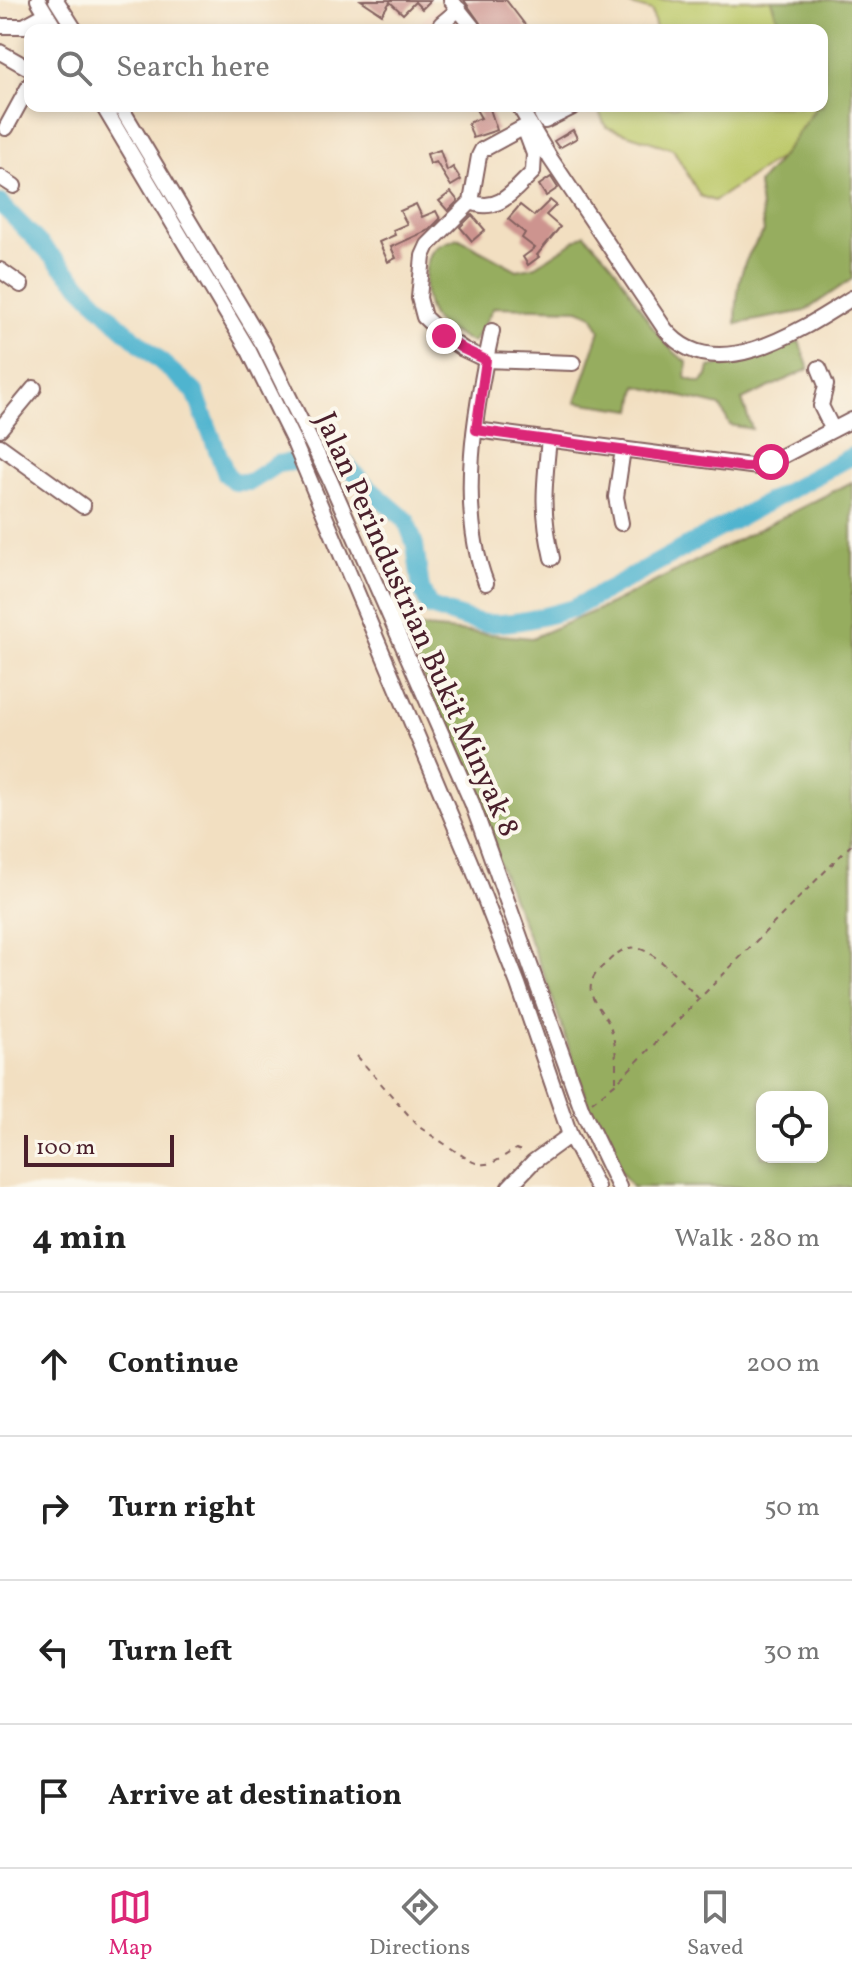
<!DOCTYPE html>
<meta charset="utf-8">
<style>
body{margin:0;font-family:Vollkorn,serif;background:#f2f2f2;color:#222}
.controls{position:absolute;right:24px;bottom:24px;display:grid;overflow:hidden;border-radius:16px;box-shadow:0 4px 12px #0003}
.controls button{width:72px;height:72px;display:grid;place-items:center;padding:0;border:0;border-bottom:2px solid #e0e0e0;background:#fff;color:#222;font:40px sans-serif}
.scale{position:absolute;left:24px;bottom:20px;width:150px;box-sizing:border-box;padding-left:8px;border:4px solid #4a1f2b;border-top:0;font-size:22px;line-height:28px;white-space:nowrap;color:#4a1f2b;-webkit-text-stroke:6px #fbf7ec;paint-order:stroke}
.stop{position:absolute;width:24px;height:24px;margin:-18px;border:6px solid #db2777;border-radius:50%;background:#fff}
.stop.end{background:#db2777;border-color:#fff;box-shadow:0 2px 8px #0008}
.list{margin:0;padding:0;list-style:none}
h2{display:flex;justify-content:space-between;align-items:center;height:104px;margin:0;padding:0 32px;font-size:34px}
h2 small{font-size:26px;font-weight:400;color:#767676}
.list li{display:grid;grid-template-columns:52px 1fr auto;gap:24px;align-items:center;box-sizing:border-box;height:144px;padding:0 32px;border-top:2px solid #e0e0e0}
.list b{display:block;font-size:30px;white-space:nowrap}
.list em{font-size:26px;font-style:normal;color:#767676}
.icon{flex:none;width:44px;height:44px;fill:none;stroke:currentColor;stroke-width:2;stroke-linecap:round;stroke-linejoin:round}
.map{position:relative;flex:none;width:852px;height:1187px;overflow:hidden}
.search{position:absolute;background:#fff;box-shadow:0 4px 12px #0003;left:24px;right:24px;top:24px;height:88px;display:flex;align-items:center;gap:20px;box-sizing:border-box;padding:0 28px;border-radius:16px;color:#767676;font-size:30px}
.sheet{height:680px;background:#fff}
nav{display:flex;justify-content:space-around;align-items:center;box-sizing:border-box;height:112px;border-top:2px solid #e0e0e0;background:#fff;font-size:22px;color:#767676}
nav a{display:grid;justify-items:center;gap:4px}
nav .on{color:#db2777}
.map>svg:first-child{display:block}
</style>
<div class="map">
<svg width="852" height="1187" viewBox="0 0 852 1187">
<rect width="100%" height="100%" fill="#fbf7ec"/>
<filter id="ink" filterUnits="userSpaceOnUse"><feTurbulence type="fractalNoise" baseFrequency=".0125" numOctaves="2"/><feDisplacementMap in="SourceGraphic" scale="16" xChannelSelector="R" yChannelSelector="G"/><feConvolveMatrix kernelMatrix="1 2 1 2 8 2 1 2 1" color-interpolation-filters="sRGB"/></filter>
<filter id="wash" filterUnits="userSpaceOnUse"><feTurbulence type="fractalNoise" baseFrequency=".006" numOctaves="4" result="noise"/><feDisplacementMap in="SourceGraphic" scale="32" xChannelSelector="R" yChannelSelector="G"/><feGaussianBlur stdDeviation="1.8" result="paint"/><feColorMatrix in="noise" values="0 0 0 0 0 0 0 0 0 0 0 0 0 0 0 0 0 1.4 0 .05"/><feComposite in="paint" operator="in"/></filter>
<g filter="url(#wash)">
<rect width="100%" height="100%" fill="#f2dfc1"/>
<!-- built -->
<path fill="#f4d4bf" d="M446 0 469 30H411Z"/>
<!-- green -->
<path fill="#bdc96b" stroke="#84744b" stroke-width="2" d="M614 0H771L778 20 802 19 809 30H656L652 11Z
M596 106H817L781 157 714 201 700 196 673 149 606 127Z"/>
<!-- forest -->
<path fill="#96ad5f" stroke="#706645" stroke-width="2" fill-rule="evenodd" d="M771 0H852V279L805 311 736 324C737 286 739 262 764 232L758 184 781 157 817 106H822L825 94 822 30H809L801 19 778 20Z
M585 234C594 245 605 255 614 267 637 299 654 340 687 362L686 378 701 383 707 376 709 367 768 355 799 341 809 369 742 400 752 429 730 425 720 406 637 386 633 410 576 402 600 330 592 315 579 309 494 307 473 343C461 336 444 330 435 320 422 306 421 262 435 248 441 243 452 241 458 238L517 270 536 266Z
M852 482V1187H632L602 1146 549 988 403 626 532 638 611 604ZM762 1097H822V1157H762Z"/>
<g fill="none" stroke-linecap="round" stroke-linejoin="round">
<!-- river -->
<path stroke="#50b4cf" stroke-width="18" d="M0 203 117 323 195 392 226 474 235 482H250L277 464 339 456 363 483 406 520 415 545 421 589 430 607C447 612 467 621 486 623 516 625 545 616 574 608L852 456"/>
</g>
<g id="blocks">
<!-- building -->
<path fill="#cd948f" d="M361 0H431L422 9 415 2 403 14 390 2 382 14Z
M464 0H506L529 30H485Z
M474 106H489L497 130 473 138 468 123 481 118Z
M573 130 577 138 559 148 554 141Z
M440 150 447 171 453 167 461 180 451 186 436 162 430 164 427 154Z
M551 177 558 188 546 196 539 185Z
M451 192 458 201 448 211 439 201Z
M550 200 556 205 546 215 560 227 537 255 539 257 528 265 523 257 535 248 522 238 525 233 508 219 520 205 534 216Z
M416 204 422 217 436 211 440 219 429 230 391 247 396 258 388 262 379 242 395 235 393 230 407 224 400 211Z
M472 215 485 230 472 241 460 227Z"/>
</g>
</g>
<g filter="url(#ink)">
<use href="#blocks" fill-opacity="0" stroke="#856260" stroke-width="2"/>
<g fill="none" stroke-linecap="round" stroke-linejoin="round">
<defs>
<path id="minor" d="M38 0 56 30
M56 0 75 30
M451 0 475 30
M441 24 459 9
M0 26H24L46 14
M0 52 30 69
M103 106 249 351 293 440 471 864 518 984 570 1135 597 1187
M120 106 264 346 329 478 472 803 582 1110 619 1187
M519 106 550 158 665 329C713 390 803 329 852 298
M537 106 545 121 575 106
M530 124 482 150 479 156 471 202 428 245 423 256 419 298 424 317 444 336 463 349 486 360 573 363
M6 128 30 84
M0 177 14 186
M471 202C499 214 515 189 533 172L534 154 525 130
M0 270 21 285
M819 368 826 385 821 406 833 430
M0 429 34 388
M476 430 758 467 771 462 852 420
M549 439C544 487 541 510 552 558
M0 446 83 506
M621 523 616 497 623 449
M486 583C457 507 475 409 492 331
M509 1187 533 1162 570 1135"/>
</defs>
<!-- minor casing -->
<use href="#minor" stroke="#856260" stroke-width="18"/>
<!-- path -->
<path stroke="#856260" stroke-width="2" stroke-dasharray="6 6" stroke-linecap="butt" d="M357 1056 419 1127 469 1160C489 1171 499 1158 516 1149L524 1152
M616 1081C616 1060 617 1039 607 1020 602 1011 594 1004 591 993 589 982 595 973 603 966 611 959 619 950 629 948 650 943 684 984 698 998
M592 1102 616 1083 852 844"/>
<!-- minor -->
<use href="#minor" stroke="#fff" stroke-width="14"/>
</g>
</g>
<g fill="none" stroke-linecap="round" stroke-linejoin="round" filter="url(#ink)">
<!-- route -->
<path stroke="#db2777" stroke-width="10" d="M444 336 463 349 486 360 476 430 744 467H758L771 462"/>
</g>
<g text-anchor="middle" stroke-width="8" stroke-linejoin="round" paint-order="stroke">
<!-- street labels -->
<g font-size="30" fill="#4a1f2b" stroke="#fbf7ec">
<text transform="translate(418 624) rotate(66)" y="10">Jalan Perindustrian Bukit Minyak 8</text>
</g>
</g>
</svg>
<div class="controls">
<button><svg class="icon" aria-label="locate" viewBox="0 0 24 24"><circle cx="12" cy="12" r="6"/><path d="M12 2v4M12 18v4M2 12h4M18 12h4"/></svg></button>
</div>
<div class="scale">100 m</div>
<div class="stop" style="left:771px;top:462px"></div>
<div class="stop end" style="left:444px;top:336px"></div>
<div class="search"><svg class="icon" aria-label="search" viewBox="0 0 24 24"><circle cx="10" cy="10" r="6"/><path d="M15 15l6 6"/></svg>Search here</div>
</div>
<section class="sheet">
<h2>4 min<small>Walk · 280 m</small></h2>
<ul class="list">
<li><svg class="icon" aria-label="ahead" viewBox="0 0 24 24"><path d="M12 20V5M6 11l6-6 6 6"/></svg><div><b>Continue</b></div><em>200 m</em></li>
<li><svg class="icon" aria-label="right" viewBox="0 0 24 24"><path d="M7 20v-9h11M14 6l5 5-5 5"/></svg><div><b>Turn right</b></div><em>50 m</em></li>
<li><svg class="icon" aria-label="left" viewBox="0 0 24 24"><path d="M17 20v-9H6M10 6l-5 5 5 5"/></svg><div><b>Turn left</b></div><em>30 m</em></li>
<li><svg class="icon" aria-label="arrive" viewBox="0 0 24 24"><path d="M6 21V4h12l-3 4 3 4H6"/></svg><div><b>Arrive at destination</b></div></li>
</ul>
</section>
<nav>
<a class="on"><svg class="icon" aria-label="map" viewBox="0 0 24 24"><path d="M3 6l6-2 6 2 6-2v14l-6 2-6-2-6 2zM9 4v14M15 6v14"/></svg>Map</a>
<a><svg class="icon" aria-label="directions" viewBox="0 0 24 24"><path d="M12 3l9 9-9 9-9-9zM9 14v-3h6M13 9l2 2-2 2"/></svg>Directions</a>
<a><svg class="icon" aria-label="saved" viewBox="0 0 24 24"><path d="M7 4h10v16l-5-4-5 4z"/></svg>Saved</a>
</nav>
